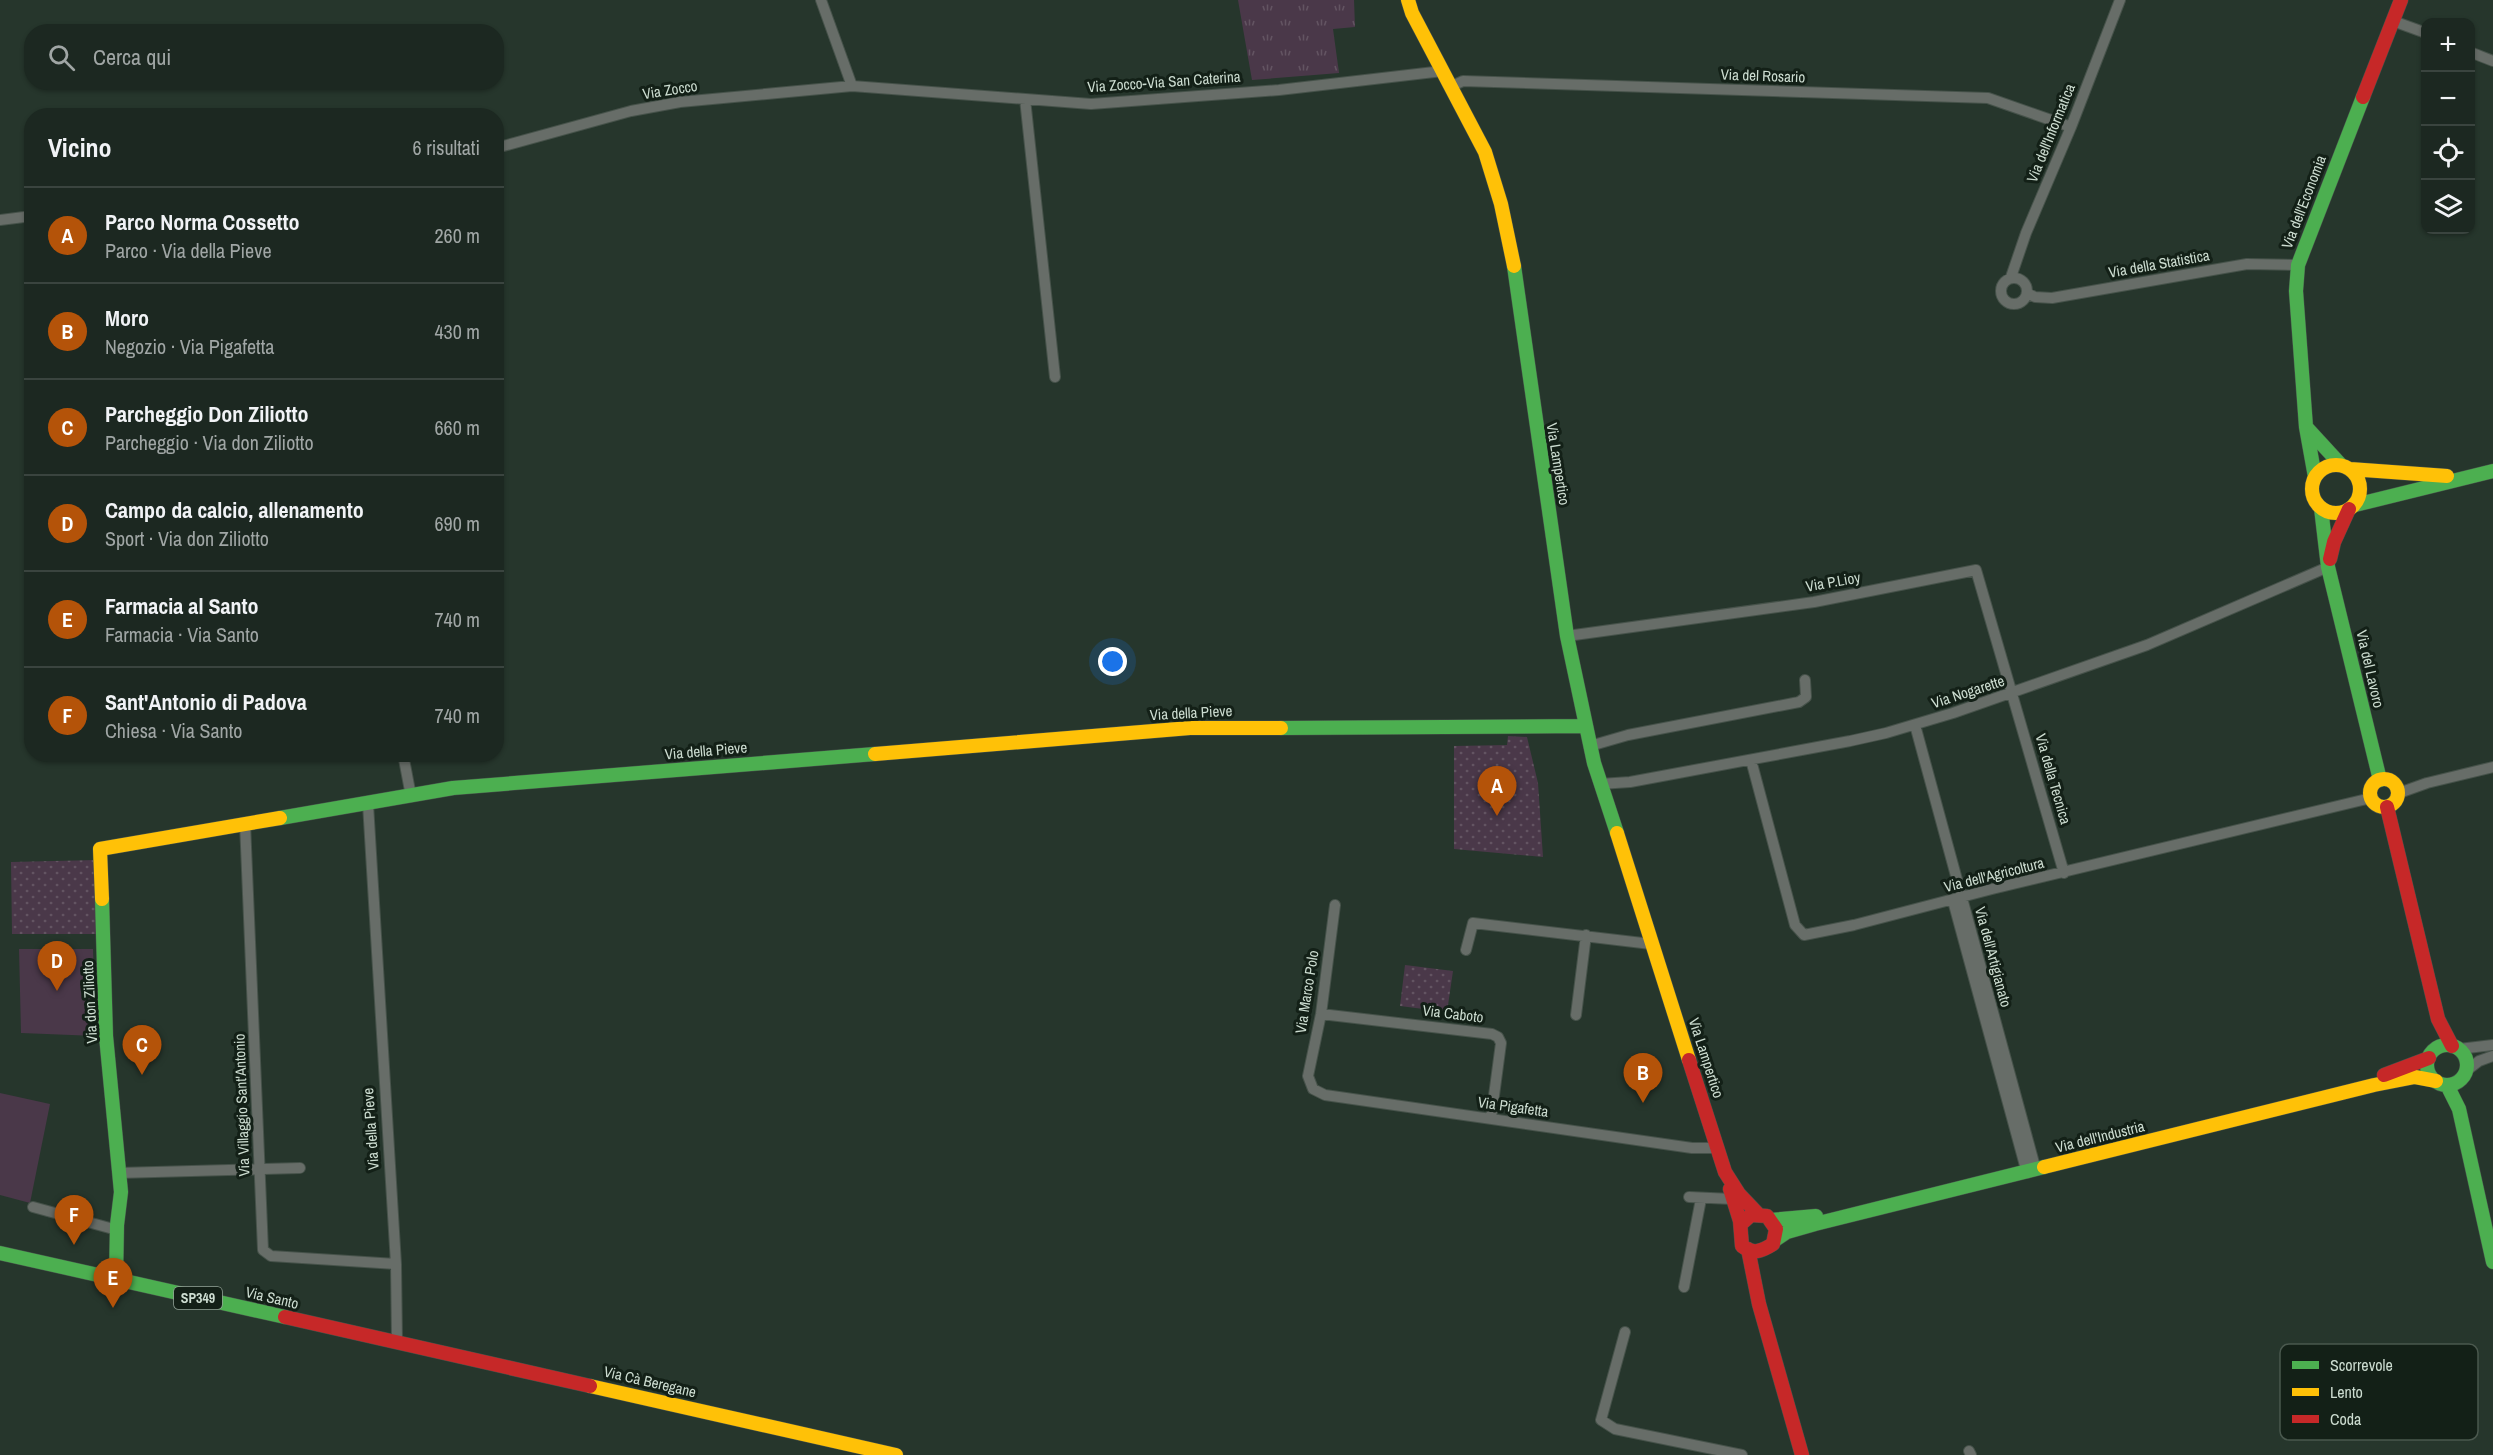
<!DOCTYPE html>
<html lang="it">
<meta charset="utf-8">
<style>
body{margin:0;font-family:"Archivo Narrow",sans-serif;background:#29342e;color:#f1f3f6}
.controls{position:absolute;right:18px;top:18px;display:grid;overflow:hidden;border-radius:12px;box-shadow:0 2px 4px #0004}
.controls button{width:54px;height:54px;display:grid;place-items:center;padding:0;border:0;border-bottom:2px solid #3a443f;background:#1c2821;color:#f1f3f6;font:30px sans-serif}
.you{position:absolute;left:1113px;top:662px;width:21px;height:21px;margin:-15px;border:4px solid #fff;border-radius:50%;background:#1a73e8;box-shadow:0 0 0 9px #1a73e833}
.badge{display:grid;place-items:center;width:39px;height:39px;border-radius:50%;background:#b45309;color:#fff;font-size:20px;font-weight:700}
.pin{position:absolute;translate:-50% -50px;filter:drop-shadow(0 2px 3px #0008)}
.pin::after{content:'';position:absolute;top:32px;width:21px;height:18px;background:inherit;clip-path:polygon(0 0,100% 0,50% 100%)}
.list{margin:0;padding:0;list-style:none}
h2{display:flex;justify-content:space-between;align-items:center;height:78px;margin:0;padding:0 24px;font-size:26px}
h2 small{font-size:20px;font-weight:400;color:#a0a6a5}
.list li{display:grid;grid-template-columns:39px 1fr auto;gap:18px;align-items:center;box-sizing:border-box;height:96px;padding:0 24px;border-top:2px solid #3a443f}
.list b{display:block;font-size:22px;white-space:nowrap}
.list p{margin:0;font-size:20px;white-space:nowrap;color:#a0a6a5}
.list em{font-size:20px;font-style:normal;color:#a0a6a5}
.icon{flex:none;width:33px;height:33px;fill:none;stroke:currentColor;stroke-width:2;stroke-linecap:round;stroke-linejoin:round}
.map{position:relative;flex:none;width:2493px;height:1455px;overflow:hidden}
.search{position:absolute;background:#1c2821;box-shadow:0 2px 4px #0004;left:24px;top:24px;width:480px;height:66px;display:flex;align-items:center;gap:15px;box-sizing:border-box;padding:0 21px;border-radius:24px;color:#a0a6a5;font-size:22px}
.panel{position:absolute;background:#1c2821;box-shadow:0 2px 4px #0004;left:24px;top:108px;width:480px;height:654px;border-radius:24px}
.map>svg:first-child{display:block}
</style>
<div class="map">
<svg width="2493" height="1455" viewBox="0 0 2493 1455">
<defs>
<pattern id="grass-tufts" width="24" height="20" patternUnits="userSpaceOnUse" patternTransform="scale(1.5)"><rect width="24" height="20" fill="#4a3849"/><path d="M3 7l-1-3M5 7V3M7 7l1-3M15 17l-1-3M17 17v-4M19 17l1-3" fill="none" stroke="#635462"/></pattern>
<pattern id="park-dots" width="8" height="8" patternUnits="userSpaceOnUse" patternTransform="scale(1.5)"><rect width="8" height="8" fill="#4a3849"/><path d="M2 2h.1M6 6h.1" fill="none" stroke="#635462" stroke-width="1.8" stroke-linecap="round"/></pattern>
</defs>
<rect width="100%" height="100%" fill="#26362c"/>
<!-- grass -->
<path fill="url(#grass-tufts)" d="M1238 0H1354L1355 27 1333 29 1339 73 1252 80Z"/>
<!-- park -->
<path fill="url(#park-dots)" d="M1508 736 1527 737 1538 783 1543 857 1454 849V746L1507 745Z
M96 860 97 934H12L11 862Z
M1405 965 1453 971 1447 1012 1400 1006Z"/>
<!-- pitch -->
<path fill="#4a3849" d="M19 949H93L96 1036 21 1033Z
M0 1093 50 1104 30 1203 0 1195Z"/>
<g fill="none" stroke-linecap="round" stroke-linejoin="round">
<defs>
<path id="street" d="M821 0 852 86
M2393 21 2426 33
M2470 52 2493 61
M1450 87 1463 81 1988 98 2071 127
M1025 99 1055 377
M496 148 631 111 680 102 852 86 1091 104 1279 90 1443 71
M0 220 32 216
M2011 277 2026 233 2071 127 2120 0
M2001 291a13 13 0 1 1 26 0a13 13 0 1 1-26 0Z
M2027 293 2035 297 2052 298 2247 264 2298 265
M1567 636 1814 602 1976 570 2064 873
M1915 725 2034 1163
M1590 746 1628 735 1799 702 1806 697 1805 680
M403 754 411 796
M1751 760 1795 925 1804 935 1854 925 1992 889 2371 798
M1600 784 1630 782 1850 741 1886 733 1953 713 2147 645 2328 567
M2399 793 2427 783 2493 767
M368 804 396 1264 397 1342
M245 823 263 1250 271 1256 396 1264
M1953 901 2027 1173
M1335 905 1321 1014 1308 1076 1313 1089 1325 1095 1692 1148H1718
M1466 950 1473 923 1651 944
M1321 1014 1492 1034 1498 1037 1501 1043 1491 1118
M1576 1015 1586 935
M2459 1049 2493 1045
M2466 1071 2479 1061 2493 1056
M118 1173 300 1168
M1689 1197 1732 1199
M33 1207 117 1230
M1684 1287 1701 1199
M1625 1332 1601 1420 1615 1429 1742 1455
M1969 1451 1971 1455"/>
<path id="fast" d="M1514 266 1567 636 1594 763 1617 833
M2307 428 2341 465
M2315 477 2306 427 2296 291 2298 265 2363 97
M2355 505 2493 471
M2321 508 2328 567 2380 780
M1281 728 1586 726
M280 818 453 788 875 754
M102 899 106 1036 121 1192 117 1225 116 1279
M2427 1065a20 20 0 1 1 40 0a20 20 0 1 1-40 0Z
M2447 1085 2459 1109 2493 1262
M1771 1220 1816 1216
M1775 1240 1787 1232 1815 1224 2044 1167
M0 1253 285 1317"/>
<path id="slow" d="M1408 0 1412 13 1485 152 1501 204 1514 266
M2312 489a24 24 0 1 1 48 0a24 24 0 1 1-48 0Z
M2350 469 2447 476
M875 754 1190 728H1281
M2370 793a14 14 0 1 1 28 0a14 14 0 1 1-28 0Z
M1617 833 1689 1060
M102 899 100 849 280 818
M2044 1167 2374 1085 2415 1077 2436 1081
M590 1386 896 1455"/>
<path id="jam" d="M2363 97 2401 0
M2330 559 2334 542 2349 509
M2387 807 2438 1019 2452 1046
M1689 1060 1725 1172 1739 1194 1758 1214
M2384 1075 2429 1058
M1730 1189 1740 1221 1742 1246C1753 1255 1762 1251 1773 1244L1776 1229 1767 1216 1751 1215 1741 1224
M1748 1249 1759 1304 1802 1455
M285 1317 590 1386"/>
</defs>
<!-- street casing -->
<use href="#street" stroke="#46524a" stroke-width="12"/>
<!-- fast casing -->
<use href="#fast" stroke="#46524a" stroke-width="15"/>
<!-- slow casing -->
<use href="#slow" stroke="#46524a" stroke-width="15"/>
<!-- jam casing -->
<use href="#jam" stroke="#46524a" stroke-width="15"/>
<!-- street -->
<use href="#street" stroke="#676d68" stroke-width="10"/>
<!-- fast -->
<use href="#fast" stroke="#4caf50" stroke-width="14"/>
<!-- slow -->
<use href="#slow" stroke="#ffc107" stroke-width="14"/>
<!-- jam -->
<use href="#jam" stroke="#c62828" stroke-width="14"/>
</g>
<g text-anchor="middle" stroke-width="6" stroke-linejoin="round" paint-order="stroke">
<!-- shield labels -->
<rect fill="#132017" stroke="#94a498" stroke-width="1.5" x="174" y="1287" width="48" height="22" rx="4.5"/>
<g font-size="14" font-weight="bold" fill="#ccdcd0">
<text x="198" y="1303">SP349</text>
</g>
<!-- street labels -->
<g font-size="15" fill="#ccdcd0" stroke="#132017">
<text transform="translate(1763 76) rotate(2)" y="5">Via del Rosario</text>
<text transform="translate(1164 82) rotate(-4)" y="5">Via Zocco-Via San Caterina</text>
<text transform="translate(670 90) rotate(-9)" y="5">Via Zocco</text>
<text transform="translate(2051 133) rotate(-68)" y="5">Via dell'Informatica</text>
<text transform="translate(2304 202) rotate(-69)" y="5">Via dell'Economia</text>
<text transform="translate(2159 264) rotate(-10)" y="5">Via della Statistica</text>
<text transform="translate(1558 464) rotate(81)" y="5">Via Lampertico</text>
<text transform="translate(1833 582) rotate(-10)" y="5">Via P.Lioy</text>
<text transform="translate(2370 669) rotate(77)" y="5">Via del Lavoro</text>
<text transform="translate(1968 692) rotate(-18)" y="5">Via Nogarette</text>
<text transform="translate(1191 713) rotate(-3)" y="5">Via della Pieve</text>
<text transform="translate(706 751) rotate(-5)" y="5">Via della Pieve</text>
<text transform="translate(2053 779) rotate(74)" y="5">Via della Tecnica</text>
<text transform="translate(1994 875) rotate(-14)" y="5">Via dell'Agricoltura</text>
<text transform="translate(1993 957) rotate(75)" y="5">Via dell'Artigianato</text>
<text transform="translate(1307 992) rotate(-81)" y="5">Via Marco Polo</text>
<text transform="translate(90 1002) rotate(-93)" y="5">Via don Ziliotto</text>
<text transform="translate(1453 1014) rotate(7)" y="5">Via Caboto</text>
<text transform="translate(1706 1058) rotate(72)" y="5">Via Lampertico</text>
<text transform="translate(242 1105) rotate(-92)" y="5">Via Villaggio Sant'Antonio</text>
<text transform="translate(1513 1107) rotate(8)" y="5">Via Pigafetta</text>
<text transform="translate(371 1129) rotate(-94)" y="5">Via della Pieve</text>
<text transform="translate(2100 1137) rotate(-14)" y="5">Via dell'Industria</text>
<text transform="translate(272 1298) rotate(13)" y="5">Via Santo</text>
<text transform="translate(650 1382) rotate(13)" y="5">Via Cà Beregane</text>
</g>
</g>
<!-- legend -->
<rect x="2280" y="1344" width="198" height="96" rx="9" fill="#132017" stroke="#4a584e" stroke-width="1.5"/>
<rect x="2292" y="1361" width="27" height="8" fill="#4caf50"/>
<rect x="2292" y="1388" width="27" height="8" fill="#ffc107"/>
<rect x="2292" y="1415" width="27" height="8" fill="#c62828"/>
<g font-size="16" fill="#ccdcd0">
<text x="2330" y="1371">Scorrevole</text>
<text x="2330" y="1398">Lento</text>
<text x="2330" y="1425">Coda</text>
</g>
</svg>
<div class="controls">
<button>+</button>
<button>−</button>
<button><svg class="icon" aria-label="locate" viewBox="0 0 24 24"><circle cx="12" cy="12" r="6"/><path d="M12 2v4M12 18v4M2 12h4M18 12h4"/></svg></button>
<button><svg class="icon" aria-label="layers" viewBox="0 0 24 24"><path d="M12 4l9 5-9 5-9-5zM3 14l9 5 9-5"/></svg></button>
</div>
<div class="you"></div>
<div class="pin badge" style="left:1497px;top:816px">A</div>
<div class="pin badge" style="left:1643px;top:1103px">B</div>
<div class="pin badge" style="left:142px;top:1075px">C</div>
<div class="pin badge" style="left:57px;top:991px">D</div>
<div class="pin badge" style="left:113px;top:1308px">E</div>
<div class="pin badge" style="left:74px;top:1245px">F</div>
<div class="search"><svg class="icon" aria-label="search" viewBox="0 0 24 24"><circle cx="10" cy="10" r="6"/><path d="M15 15l6 6"/></svg>Cerca qui</div>
<section class="panel">
<h2>Vicino<small>6 risultati</small></h2>
<ul class="list">
<li><span class="badge">A</span><div><b>Parco Norma Cossetto</b><p>Parco · Via della Pieve</p></div><em>260 m</em></li>
<li><span class="badge">B</span><div><b>Moro</b><p>Negozio · Via Pigafetta</p></div><em>430 m</em></li>
<li><span class="badge">C</span><div><b>Parcheggio Don Ziliotto</b><p>Parcheggio · Via don Ziliotto</p></div><em>660 m</em></li>
<li><span class="badge">D</span><div><b>Campo da calcio, allenamento</b><p>Sport · Via don Ziliotto</p></div><em>690 m</em></li>
<li><span class="badge">E</span><div><b>Farmacia al Santo</b><p>Farmacia · Via Santo</p></div><em>740 m</em></li>
<li><span class="badge">F</span><div><b>Sant'Antonio di Padova</b><p>Chiesa · Via Santo</p></div><em>740 m</em></li>
</ul>
</section>
</div>
